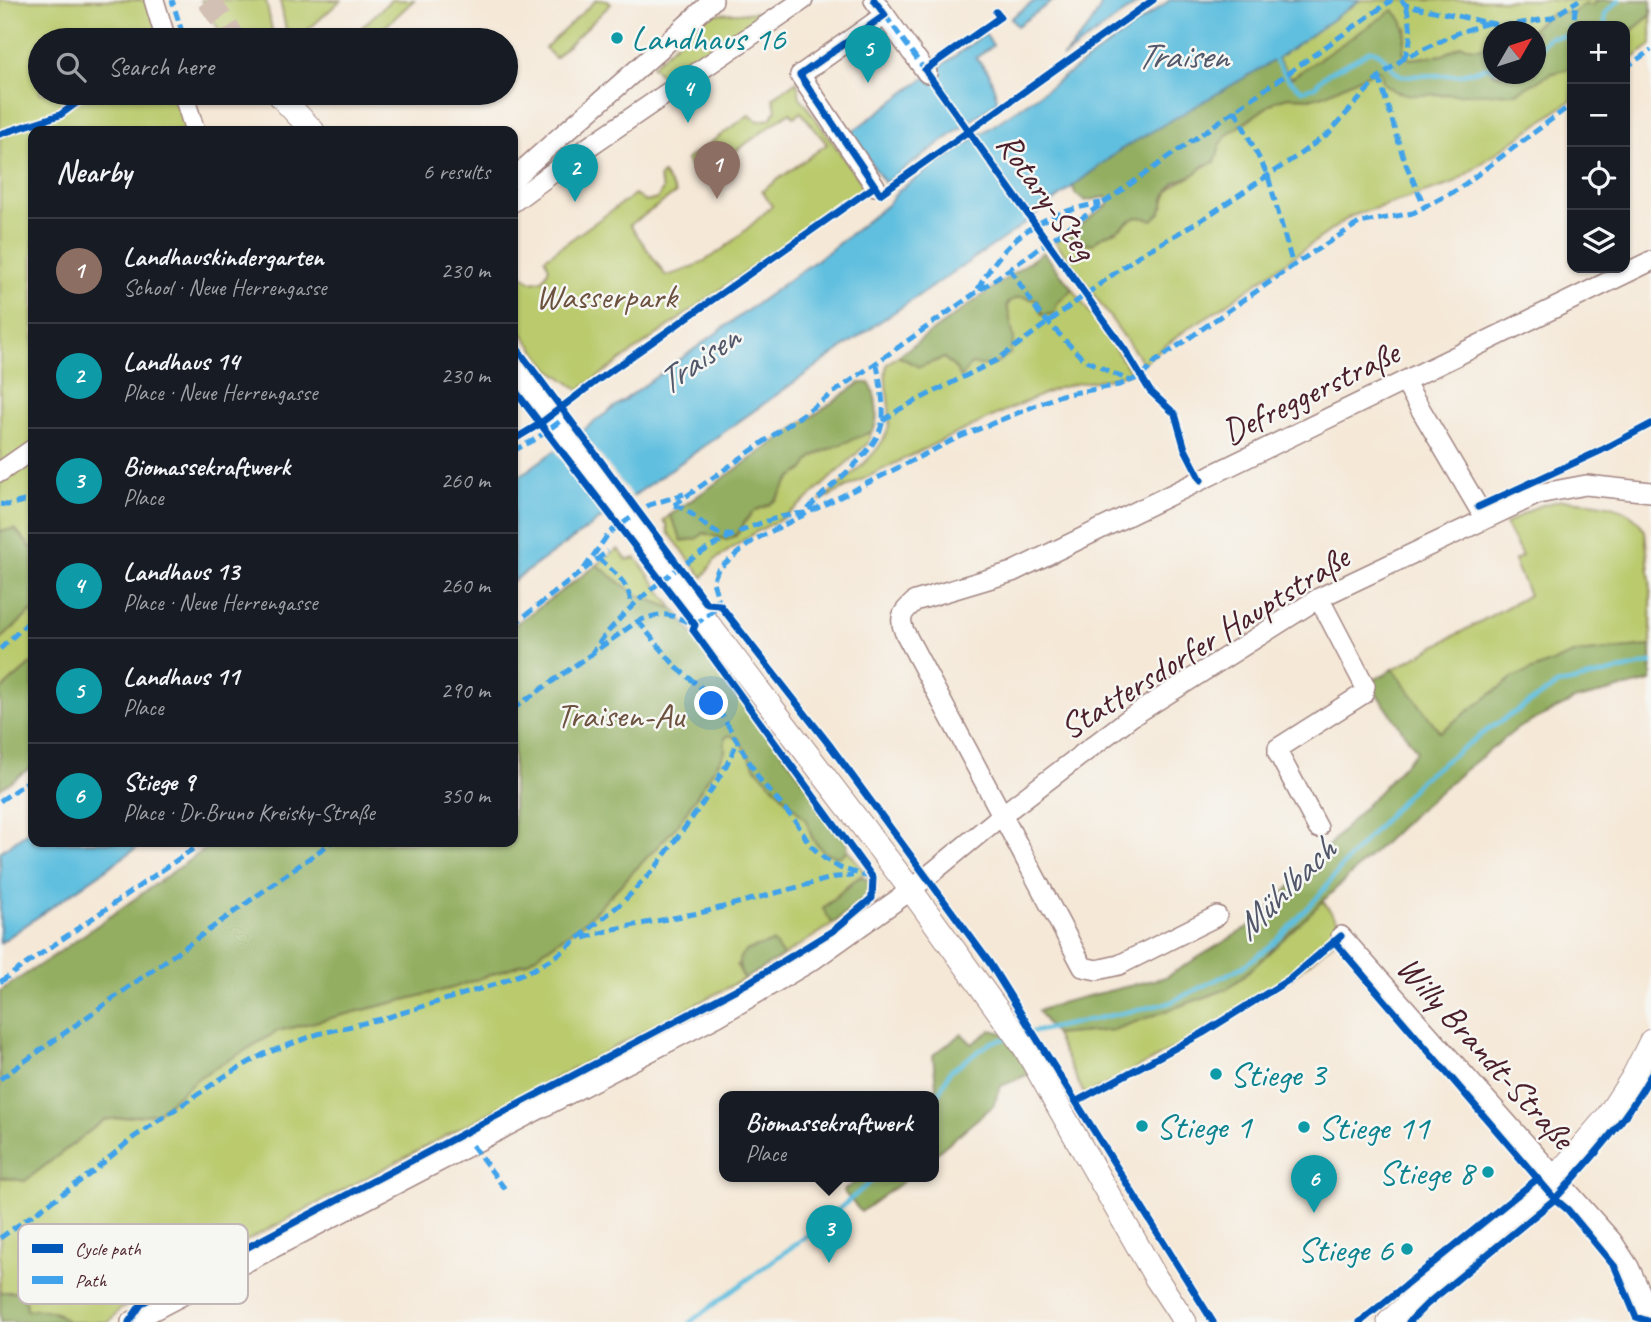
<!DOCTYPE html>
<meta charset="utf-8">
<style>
body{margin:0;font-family:Caveat,sans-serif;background:#242831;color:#f1f3f6}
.controls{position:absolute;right:21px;top:21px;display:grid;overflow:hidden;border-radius:14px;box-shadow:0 2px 5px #0004}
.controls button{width:63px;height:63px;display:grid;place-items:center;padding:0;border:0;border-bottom:2px solid #363941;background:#171b24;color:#f1f3f6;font:35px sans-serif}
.compass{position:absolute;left:1483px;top:21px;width:63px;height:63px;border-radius:50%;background:#171b24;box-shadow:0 2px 5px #0004;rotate:51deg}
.you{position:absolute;left:712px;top:704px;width:24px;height:24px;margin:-18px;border:5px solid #fff;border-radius:50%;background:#1a73e8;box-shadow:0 0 0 10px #1a73e833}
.badge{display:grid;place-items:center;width:46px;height:46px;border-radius:50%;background:#ea580c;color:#fff;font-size:23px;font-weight:700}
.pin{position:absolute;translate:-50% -58px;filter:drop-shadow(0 2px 4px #0008)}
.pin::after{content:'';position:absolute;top:37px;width:24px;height:21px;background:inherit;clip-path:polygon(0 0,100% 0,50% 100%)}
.popup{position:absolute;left:719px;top:1091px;width:220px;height:91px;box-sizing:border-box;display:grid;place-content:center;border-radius:14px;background:#171b24;filter:drop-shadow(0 2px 5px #0005);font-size:23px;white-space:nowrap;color:#9ea1a6}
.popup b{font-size:26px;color:#f1f3f6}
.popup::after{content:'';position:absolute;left:50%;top:100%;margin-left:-14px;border:14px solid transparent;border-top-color:#171b24}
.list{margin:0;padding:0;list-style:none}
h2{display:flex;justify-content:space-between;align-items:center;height:91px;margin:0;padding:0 28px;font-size:30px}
h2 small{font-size:23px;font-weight:400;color:#9ea1a6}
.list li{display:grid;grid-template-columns:46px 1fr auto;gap:21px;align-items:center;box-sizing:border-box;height:105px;padding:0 28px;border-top:2px solid #363941}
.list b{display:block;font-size:26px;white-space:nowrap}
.list p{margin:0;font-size:23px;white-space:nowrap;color:#9ea1a6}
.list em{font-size:23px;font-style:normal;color:#9ea1a6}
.icon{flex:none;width:38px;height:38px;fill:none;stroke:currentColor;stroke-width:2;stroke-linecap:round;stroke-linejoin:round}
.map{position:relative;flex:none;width:1651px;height:1322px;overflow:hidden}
.search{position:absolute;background:#171b24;box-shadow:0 2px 5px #0004;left:28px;top:28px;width:490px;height:77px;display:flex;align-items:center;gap:18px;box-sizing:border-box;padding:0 24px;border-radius:38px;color:#9ea1a6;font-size:26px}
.panel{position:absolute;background:#171b24;box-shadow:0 2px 5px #0004;left:28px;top:126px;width:490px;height:721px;border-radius:14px}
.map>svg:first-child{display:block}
</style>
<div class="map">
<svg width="1651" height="1322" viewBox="0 0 1651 1322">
<rect width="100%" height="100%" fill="#f6f6f2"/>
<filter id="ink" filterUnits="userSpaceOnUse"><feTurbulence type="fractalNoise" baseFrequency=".0143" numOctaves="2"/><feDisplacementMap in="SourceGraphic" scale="14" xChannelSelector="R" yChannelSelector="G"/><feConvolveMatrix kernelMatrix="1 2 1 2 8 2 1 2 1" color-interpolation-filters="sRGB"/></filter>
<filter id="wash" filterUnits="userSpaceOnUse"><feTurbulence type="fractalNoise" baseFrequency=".00686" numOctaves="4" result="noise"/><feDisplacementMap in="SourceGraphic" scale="28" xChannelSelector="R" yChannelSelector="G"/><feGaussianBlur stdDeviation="1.57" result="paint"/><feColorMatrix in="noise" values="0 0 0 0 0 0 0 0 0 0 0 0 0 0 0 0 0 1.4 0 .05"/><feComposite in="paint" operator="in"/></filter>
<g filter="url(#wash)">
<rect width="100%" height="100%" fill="#f5e8d7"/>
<!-- green -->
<path fill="#baca6d" stroke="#82744c" stroke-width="2" d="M0 0H150L164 40H40V93H178L190 131H33V444L0 477Z
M201 0H266L274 40H225Z
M280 0H341L299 38 301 40H288Z
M391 0H414L371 40H348Z
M596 0H607L611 4 555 58 545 48Z
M1360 0H1598L1593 5H1583L1573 13 1542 19 1530 31 1494 32 1493 47 1474 48 1461 45 1443 55 1410 59 1403 53 1407 28 1304 70 1291 78 1277 58Z
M766 12 667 82 652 66 707 14Z
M1651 15V45L1625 64V36Z
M1572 68V100L1452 184 1351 216 1224 306 1187 329 1143 363 1055 241 1068 233 1073 242 1116 231 1129 220 1164 206C1166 184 1180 184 1195 174 1203 168 1205 164 1215 162L1220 145 1227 135 1277 100 1289 97 1313 98 1376 70 1467 93H1516L1550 74Z
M797 81 800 97 865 187 579 390 550 369 513 321V281L522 275 531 282 543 280 549 268 545 258 635 194 645 202 657 199 663 189 659 178 663 174 676 193 630 225 666 276C712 265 738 237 772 206L762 191 827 144 801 112 794 117 790 112 698 178 686 160 749 115 758 121 770 119 776 109 773 98Z
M1073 289 1131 372C1106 383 1077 380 1053 390 973 424 896 462 820 501 840 483 886 452 889 424 892 404 882 383 887 364L898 356 919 367 944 358 956 369 966 372 970 364 992 366 1007 305C1017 295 1024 296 1037 301L1042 315 1054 314 1057 303Z
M871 433 868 443 810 497 783 518 754 533 715 560 703 577 668 532 667 524 663 521 670 515 682 540 696 539 704 533 727 540 736 536 753 511 767 506 777 499 783 488 792 477 803 470 812 457 857 436Z
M33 457V550L15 529 0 531V479Z
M1561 500C1591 502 1629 501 1645 531L1651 592V646L1576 653 1515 677 1440 733 1393 669 1529 595 1514 561 1522 556 1505 524 1536 507Z
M618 549 627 560 636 558 674 609 635 594 597 565Z
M33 610V662L0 691V640Z
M729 735 738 738 756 768 806 820 813 840 838 857 848 850 865 873 853 881 823 908 833 924 783 956 773 942 737 965 744 979 153 1290 118 1311 109 1322H68L57 1313 45 1310H27L26 1301 18 1292H0V1177L25 1181 104 1120 157 1113 198 1078 278 1031 452 988 527 962 586 921 677 826 725 752V738Z
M1322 900 1346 931 1290 979 1203 1033 1085 1096 1055 1035 1113 1030 1227 989 1255 966Z"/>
<!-- forest -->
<path fill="#93ae60" stroke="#6e6646" stroke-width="2" d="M1598 0H1651V15L1625 36V26H1572V68L1550 74 1516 93 1411 95 1394 91 1383 83 1381 72 1376 70 1324 95 1313 98 1289 97 1277 100 1227 135 1220 145 1215 162 1205 165 1195 174 1175 182 1165 196 1161 212 1152 220C1131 213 1133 220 1117 230 1106 236 1102 234 1093 244L1073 242 1068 233 1109 204 1106 197 1085 201 1075 194 1073 186 1120 150 1277 58 1291 78 1393 10C1408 23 1406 34 1403 52L1410 59 1443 55 1461 45 1474 48 1493 47 1494 74H1536V32L1530 31C1546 15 1550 11 1573 13L1583 5H1593Z
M1043 252 1073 289 1057 303 1054 314 1042 315 1037 301C1025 296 1017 295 1007 304L1014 339 1010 354 992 366 971 364 961 378 956 369 944 358 919 367 898 356Z
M860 383H869C876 392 880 420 873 430 869 435 824 449 814 456 809 459 808 464 804 469 800 473 795 474 791 478 784 485 782 494 775 500 769 507 758 507 752 513 740 524 744 533 727 540L704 533 696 539 682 541 670 515Z
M15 529 33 550V610L0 640V531Z
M597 565 635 594 674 609 846 836 848 850 839 857 825 853 813 840 806 820 756 768 738 738 729 735 725 738V752L677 826 586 921 527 962 452 988 278 1031 198 1078 157 1113 104 1120 25 1181 0 1177V991L58 953 215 842H513V626Z
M1651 646V681L1574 700 1518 728 1461 773 1417 811 1255 966 1227 989 1113 1030 1055 1035 1038 1011 1064 1002 1166 977 1258 921 1417 751 1369 683 1393 669 1440 732 1514 677 1576 653Z
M33 662V766L0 789V691Z
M859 877 870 880 868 895 833 924 823 909Z
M773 942 783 956 744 979C729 950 749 950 773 942Z
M991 1030 1003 1033 1031 1073 1001 1086 993 1106 934 1155V1097H931L936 1086 933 1055 962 1034 972 1044Z
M862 1177H909L861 1212 843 1191Z
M0 1292H18L26 1301 27 1310C43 1308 57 1311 68 1322H0Z"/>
<!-- water -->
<path fill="#61bfdf" stroke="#566f85" stroke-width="2" d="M1036 0H1054L1017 26 1011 18Z
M1103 0H1142L1062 58C1077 41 1096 22 1103 0Z
M1170 0H1360L1275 60 1120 150 1016 230 878 323 513 581V481L829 251 887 205 899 190 1050 87Z
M985 34 993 45 976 58 989 73 998 101 885 183 850 133Z
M33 828V842H145L0 943V852Z"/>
<!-- pier -->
<path fill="#f5e8d7" d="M579 428 634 499 606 519 553 447Z"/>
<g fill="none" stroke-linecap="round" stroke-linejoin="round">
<!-- stream -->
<path stroke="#61bfdf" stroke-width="4.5" d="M1605 26V13L1619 0
M1536 52 1549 37 1564 36 1572 38
M1275 60 1289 80 1302 90 1315 87C1327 67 1353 65 1370 50 1386 51 1388 70 1402 76L1459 75 1488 67 1494 70
M1024 1034 1169 1003 1242 967 1272 945 1316 899 1344 864 1421 779 1486 731 1557 685 1651 663
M934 1103 950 1071 992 1042 1008 1038
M690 1322 816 1229 876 1177"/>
</g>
</g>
<g filter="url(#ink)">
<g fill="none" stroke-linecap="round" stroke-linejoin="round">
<!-- major-tunnel -->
<path stroke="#d3c0b5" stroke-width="23" stroke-dasharray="23 11" stroke-linecap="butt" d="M208 0 236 40"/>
<defs>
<path id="minor" d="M154 0 166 40
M874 0 885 15 800 75 875 186
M885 15 912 53
M916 58 927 73
M183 93 195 131
M513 179C579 118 649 62 713 0
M513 202 578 154 803 0
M1404 381 1485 519
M0 472 33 449
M1318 828 1278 753V748L1363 694 1365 686 1319 598
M1217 916 1119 965 1097 970 1083 967 904 631C898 616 904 611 915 601L1012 572 1651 261
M1341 936 1612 1241 1629 1267 1651 1315
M131 1322 718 1016 813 960 911 890 1002 815 1131 717 1319 598 1538 494 1586 485 1651 492"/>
<path id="major" d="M281 97 313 131
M513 371 530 390 911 890 1025 1048 1156 1278 1185 1322
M1389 1322 1500 1222 1555 1178 1607 1117 1633 1077 1651 1041"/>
</defs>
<!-- minor casing -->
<use href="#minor" stroke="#a08481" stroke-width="22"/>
<!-- major casing -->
<use href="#major" stroke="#a08481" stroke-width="25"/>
<!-- minor -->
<use href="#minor" stroke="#fff" stroke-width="19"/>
<!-- major -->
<use href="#major" stroke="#fff" stroke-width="23"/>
<!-- quiet -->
<path stroke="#40a2eb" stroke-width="5" stroke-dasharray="10 5" stroke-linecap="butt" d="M1401 0 1406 5 1504 26 1551 18 1579 0
M885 15 927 73
M1572 32 1576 4
M170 40 183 35 172 0
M1403 59C1414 41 1411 24 1406 5
M1625 68 1651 50
M1379 77 1404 160 1425 207
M1235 110 1268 176 1293 266
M1010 269 1039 313 1083 359 1130 381
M978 289C1006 236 1042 213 1101 203
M883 421 900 409 997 360 1138 256 1200 221 1300 154 1329 133 1379 77 1403 59 1460 32 1488 23
M513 451 536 439 571 413
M0 504 7 505 33 499
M674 505 1392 0
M674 505C696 510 708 537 731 535
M598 558C614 573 631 583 631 607
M584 569 609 533 649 505 684 494
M638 621 676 667 710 695 760 780 796 822 810 845 825 859 840 868 873 878
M513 625 608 551
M695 625 720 605 713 582 718 569 754 540 957 438 1061 395 1119 385 1130 381 1142 376 1156 361 1310 254 1359 223 1413 213 1457 190 1572 104
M0 649 33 618
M590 656C628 596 732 518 805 513 826 486 880 453 883 418 884 401 880 382 877 365
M513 709 638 621C662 613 665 612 688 622
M0 801 33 778
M584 938 614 929 704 912 836 877 853 876
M0 982 203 842
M0 1079 332 842
M472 1145 508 1193
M0 1238 90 1174 134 1137 225 1076 264 1054 318 1034 385 1018 493 985 532 970 559 954 624 901 655 868 703 803 726 766 737 743"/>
<defs>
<path id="cycleway" d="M874 0 885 15 800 75 875 186
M925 70 1000 17 996 12
M927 73 1125 350 1150 391 1175 414 1185 449 1201 480
M0 134 60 115 90 93
M513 343 707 604 720 605 831 747 989 962 1213 1322
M513 440 538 425 595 382 875 186 880 194 1153 0
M1478 507 1602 450 1651 424
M1334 941 1555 1199C1591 1159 1625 1122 1651 1075
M1077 1101 1203 1033 1290 979 1341 936
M129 1322 142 1303 746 984 834 930 872 898 873 878 693 630 695 625 513 388
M1360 1322 1537 1179
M1409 1322 1427 1304 1555 1199 1568 1210 1615 1267 1636 1317 1651 1322"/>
</defs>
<!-- cycleway casing -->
<use href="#cycleway" stroke="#f6f6f2" stroke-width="11"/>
<!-- cycleway -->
<use href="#cycleway" stroke="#0057b8" stroke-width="7"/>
</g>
</g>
<!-- markers -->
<g fill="#0f9aa8" stroke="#f6f6f2" stroke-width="2.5">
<circle cx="617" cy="38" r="7"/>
<circle cx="1216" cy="1074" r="7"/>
<circle cx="1142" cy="1126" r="7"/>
<circle cx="1304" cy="1127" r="7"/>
<circle cx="1488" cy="1172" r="7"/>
<circle cx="1407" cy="1249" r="7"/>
</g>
<g text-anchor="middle" stroke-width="5" stroke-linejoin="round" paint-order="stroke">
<!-- culture labels -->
<g font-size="35" fill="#0d838f" stroke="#f6f6f2" text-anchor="start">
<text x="631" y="50">Landhaus 16</text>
<text x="1230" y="1086">Stiege 3</text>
<text x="1156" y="1138">Stiege 1</text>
<text x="1318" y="1139">Stiege 11</text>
<text x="1474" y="1184" text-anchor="end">Stiege 8</text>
<text x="1393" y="1261" text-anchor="end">Stiege 6</text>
</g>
<!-- street labels -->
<g font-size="35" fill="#4a1f2b" stroke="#f6f6f2">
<text transform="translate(1047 196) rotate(55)" y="12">Rotary-Steg</text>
<text transform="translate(1310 392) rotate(-26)" y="12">Defreggerstraße</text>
<text transform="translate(1204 642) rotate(-32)" y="12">Stattersdorfer Hauptstraße</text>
<text transform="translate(1486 1052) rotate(48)" y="12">Willy Brandt-Straße</text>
</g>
<!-- park labels -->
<g font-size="35" fill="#6c523f" stroke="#f6f6f2">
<text x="606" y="308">Wasserpark</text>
<text x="620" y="727">Traisen-Au</text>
</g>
<!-- water labels -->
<g font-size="37" font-style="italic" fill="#52576a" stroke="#f6f6f2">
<text x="1182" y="68">Traisen</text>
<text transform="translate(697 359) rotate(-35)" y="13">Traisen</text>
<text transform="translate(1284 888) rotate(-45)" y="13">Mühlbach</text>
</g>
</g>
<!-- legend -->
<rect x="18" y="1224" width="230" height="80" rx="10" fill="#f6f6f2" stroke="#c2b6b6" stroke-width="2"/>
<rect x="32" y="1244" width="31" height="9" fill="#0057b8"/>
<rect x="32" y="1276" width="31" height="8" fill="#40a2eb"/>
<g font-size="19" fill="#4a1f2b">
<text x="75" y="1255">Cycle path</text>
<text x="75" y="1287">Path</text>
</g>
</svg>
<div class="controls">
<button>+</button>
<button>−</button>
<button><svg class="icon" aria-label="locate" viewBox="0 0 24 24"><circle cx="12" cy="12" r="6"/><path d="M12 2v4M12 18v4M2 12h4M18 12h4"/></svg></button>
<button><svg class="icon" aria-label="layers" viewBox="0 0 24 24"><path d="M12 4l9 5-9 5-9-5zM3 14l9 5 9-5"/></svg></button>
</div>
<svg class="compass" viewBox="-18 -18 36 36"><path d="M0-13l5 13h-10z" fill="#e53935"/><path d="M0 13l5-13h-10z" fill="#9ea1a6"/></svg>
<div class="you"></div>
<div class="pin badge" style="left:717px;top:199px;background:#8d6e63">1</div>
<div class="pin badge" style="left:575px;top:202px;background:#0f9aa8">2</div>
<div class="pin badge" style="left:829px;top:1263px;background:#0f9aa8">3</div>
<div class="popup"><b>Biomassekraftwerk</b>Place</div>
<div class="pin badge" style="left:688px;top:123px;background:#0f9aa8">4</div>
<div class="pin badge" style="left:868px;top:83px;background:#0f9aa8">5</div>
<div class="pin badge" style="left:1314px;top:1213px;background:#0f9aa8">6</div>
<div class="search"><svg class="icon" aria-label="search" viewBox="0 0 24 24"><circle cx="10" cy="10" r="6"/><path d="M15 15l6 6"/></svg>Search here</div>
<section class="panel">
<h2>Nearby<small>6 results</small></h2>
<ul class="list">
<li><span class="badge" style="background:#8d6e63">1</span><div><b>Landhauskindergarten</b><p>School · Neue Herrengasse</p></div><em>230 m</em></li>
<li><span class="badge" style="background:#0f9aa8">2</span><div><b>Landhaus 14</b><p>Place · Neue Herrengasse</p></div><em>230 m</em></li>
<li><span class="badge" style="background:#0f9aa8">3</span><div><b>Biomassekraftwerk</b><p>Place</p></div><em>260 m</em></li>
<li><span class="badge" style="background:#0f9aa8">4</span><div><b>Landhaus 13</b><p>Place · Neue Herrengasse</p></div><em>260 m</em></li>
<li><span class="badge" style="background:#0f9aa8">5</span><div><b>Landhaus 11</b><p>Place</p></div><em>290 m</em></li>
<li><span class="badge" style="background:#0f9aa8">6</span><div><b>Stiege 9</b><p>Place · Dr.Bruno Kreisky-Straße</p></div><em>350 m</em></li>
</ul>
</section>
</div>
